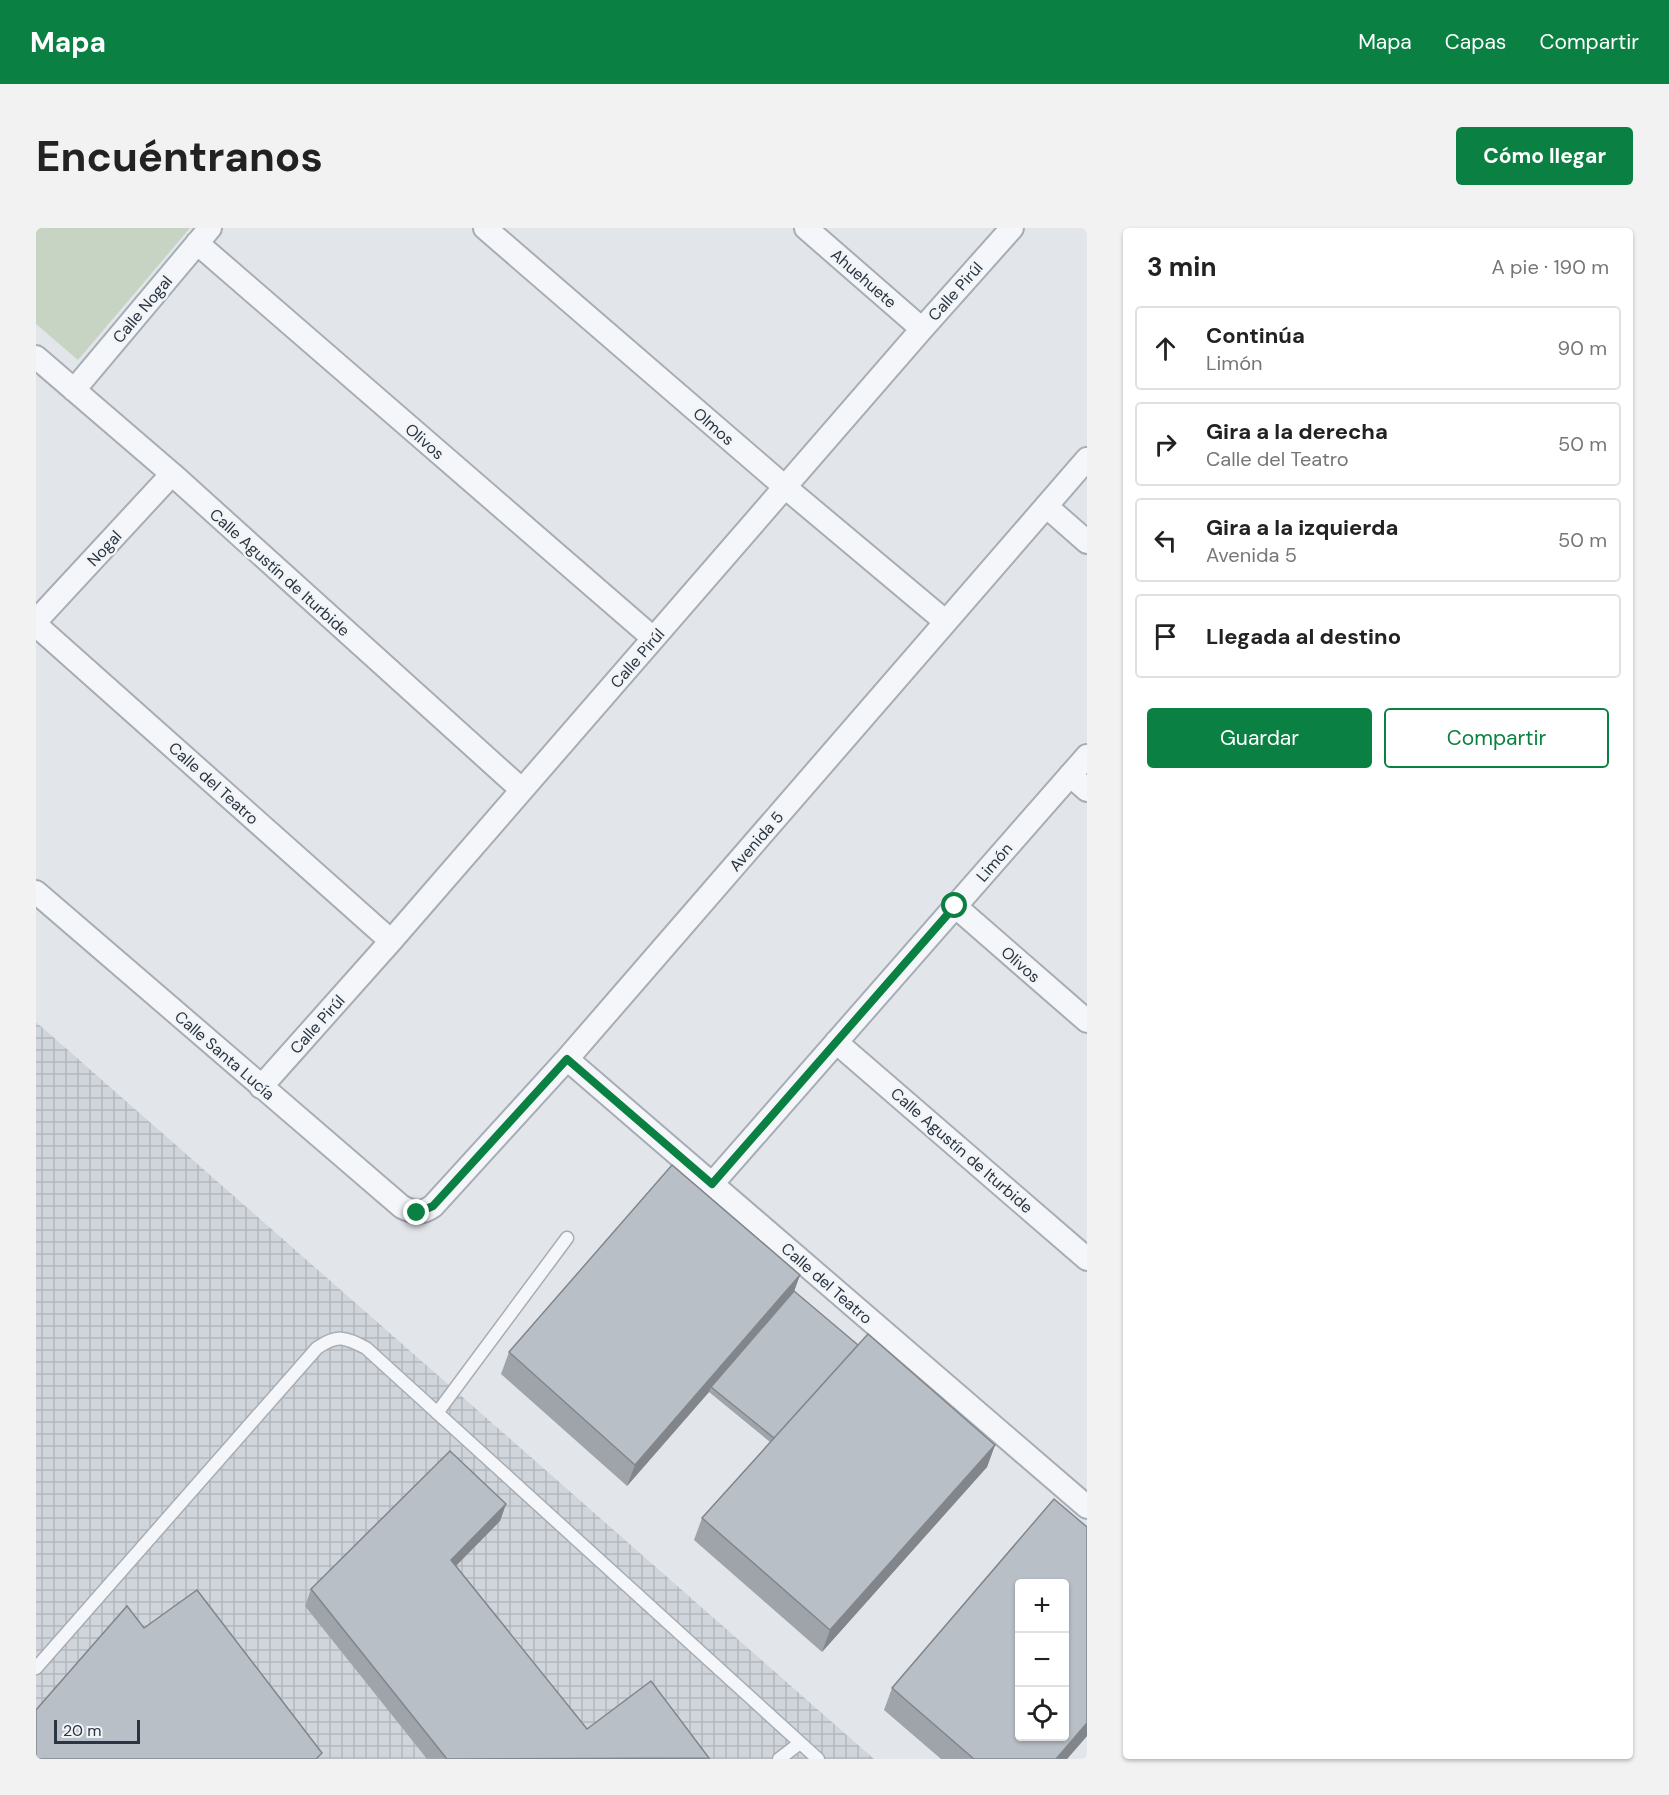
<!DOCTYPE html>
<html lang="es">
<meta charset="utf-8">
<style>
body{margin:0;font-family:"DM Sans",sans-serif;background:#f2f2f2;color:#222}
.controls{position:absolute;right:18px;bottom:18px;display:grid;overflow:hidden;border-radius:6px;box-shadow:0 2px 4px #0004}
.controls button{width:54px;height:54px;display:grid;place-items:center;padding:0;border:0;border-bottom:2px solid #e0e0e0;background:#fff;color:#222;font:30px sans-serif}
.scale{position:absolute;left:18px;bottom:15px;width:86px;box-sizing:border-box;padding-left:6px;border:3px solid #2a3442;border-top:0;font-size:16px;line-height:21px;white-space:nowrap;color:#2a3442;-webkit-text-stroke:4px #f2f5f8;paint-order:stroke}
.stop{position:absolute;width:18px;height:18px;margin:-14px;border:4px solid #0b8043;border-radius:50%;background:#fff}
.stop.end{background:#0b8043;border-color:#fff;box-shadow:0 2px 6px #0008}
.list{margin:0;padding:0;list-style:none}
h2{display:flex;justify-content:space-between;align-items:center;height:78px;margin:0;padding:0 24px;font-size:26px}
h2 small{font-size:20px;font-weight:400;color:#767676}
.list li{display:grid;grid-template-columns:39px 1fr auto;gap:18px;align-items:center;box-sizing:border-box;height:84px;margin:0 12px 12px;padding:0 12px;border:2px solid #e0e0e0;border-radius:6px}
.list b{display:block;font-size:22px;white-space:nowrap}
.list p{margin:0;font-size:20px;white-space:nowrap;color:#767676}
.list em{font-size:20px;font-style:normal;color:#767676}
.actions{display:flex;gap:12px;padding:18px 24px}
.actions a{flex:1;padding:14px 0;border:2px solid #0b8043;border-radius:6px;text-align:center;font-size:21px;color:#0b8043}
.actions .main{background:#0b8043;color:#fff}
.icon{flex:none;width:33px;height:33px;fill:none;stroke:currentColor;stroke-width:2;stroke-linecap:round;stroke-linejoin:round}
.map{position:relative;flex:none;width:1051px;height:1531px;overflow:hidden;border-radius:6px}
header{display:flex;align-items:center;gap:36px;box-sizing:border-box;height:84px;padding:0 30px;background:#0b8043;color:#fff}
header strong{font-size:28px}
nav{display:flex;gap:33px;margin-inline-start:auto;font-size:21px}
.intro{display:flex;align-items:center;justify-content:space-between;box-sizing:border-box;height:144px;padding:0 36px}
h1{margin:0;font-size:42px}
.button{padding:15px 27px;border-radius:6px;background:#0b8043;color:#fff;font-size:21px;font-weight:700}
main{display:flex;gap:36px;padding:0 36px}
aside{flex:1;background:#fff;border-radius:6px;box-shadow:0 2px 4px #0004}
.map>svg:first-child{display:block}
</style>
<header>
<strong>Mapa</strong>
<nav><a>Mapa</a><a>Capas</a><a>Compartir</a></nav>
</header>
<div class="intro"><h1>Encuéntranos</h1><a class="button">Cómo llegar</a></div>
<main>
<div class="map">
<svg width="1051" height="1531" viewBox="0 0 1051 1531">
<defs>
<pattern id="industrial-grid" width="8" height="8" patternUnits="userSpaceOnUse" patternTransform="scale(1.5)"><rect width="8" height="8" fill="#d0d5dc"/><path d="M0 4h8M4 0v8" fill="none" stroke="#b3b7be"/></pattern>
</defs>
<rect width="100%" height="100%" fill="#e2e6ea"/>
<!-- industrial -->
<path fill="url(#industrial-grid)" d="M0 794 838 1531H0Z"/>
<!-- green -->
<path fill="#c8d4c3" d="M0 0H154L42 132 0 96Z"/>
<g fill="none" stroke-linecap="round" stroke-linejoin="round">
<defs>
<path id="lane" d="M401 1185 531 1010
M0 1440 281 1120C302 1106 308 1109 330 1120L782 1531
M743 1531 764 1515"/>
<path id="street" d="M449 0 749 259 910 394
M770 0 886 101
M161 15 617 410
M0 129 136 246 486 562
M38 162 174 0
M1010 278 1051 314
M0 393 136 246
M0 397 355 713
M1034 547 1051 562
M0 664 366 979C378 985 386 986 397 978L531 831 1051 231
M919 678 1051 793
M800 814 1051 1031
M531 831 1051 1279
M225 859 355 713 886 101 976 0
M676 956 1051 528"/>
</defs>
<!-- lane casing -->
<use href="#lane" stroke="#a7adb4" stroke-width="15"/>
<!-- street casing -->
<use href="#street" stroke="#a7adb4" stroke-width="26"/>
<!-- lane -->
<use href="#lane" stroke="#f5f6f9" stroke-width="12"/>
<!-- street -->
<use href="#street" stroke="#f5f6f9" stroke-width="22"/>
</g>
<!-- wall -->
<path fill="#9fa4ab" d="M764 1047 758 1063 822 1117 959 1217 951 1239 786 1424 658 1312 666 1290 734 1214 673 1164 591 1258 465 1146 473 1124Z
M470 1276 464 1293 420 1338 551 1501 673 1531H391L269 1378 275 1361Z
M1051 1299V1508L1031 1531H905L848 1482 856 1460Z"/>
<!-- shaded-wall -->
<path fill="#82868b" d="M764 1047 756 1069 675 1159 673 1164 591 1258 599 1237Z
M959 1217 951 1239 786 1424 794 1402Z
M470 1276 464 1293 409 1349 415 1332Z
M1051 1495V1508L1031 1531H1020Z"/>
<!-- building -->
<path fill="#b9bfc7" stroke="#82868b" stroke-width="1.5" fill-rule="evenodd" d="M636 937 764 1047 599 1237 473 1124Z
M758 1063 822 1117 738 1210 675 1159Z
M832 1106 959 1217 794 1402 666 1290Z
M414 1223 470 1276 415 1332 551 1501 615 1453 673 1530 411 1531 275 1361Z
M1018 1271 1051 1299V1495L1020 1531H938L856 1460ZM984 1356H1029V1509H984Z
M161 1362 286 1525 280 1531H0V1482L91 1378 108 1400Z"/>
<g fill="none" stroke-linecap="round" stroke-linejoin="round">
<!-- route -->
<path stroke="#0b8043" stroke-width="8" d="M381 985 397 978 531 831 676 956 919 678"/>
</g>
<g text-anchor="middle" stroke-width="5" stroke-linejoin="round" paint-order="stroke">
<!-- street labels -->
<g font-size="16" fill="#2a3442" stroke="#f2f5f8">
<text transform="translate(828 50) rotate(41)" y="6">Ahuehuete</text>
<text transform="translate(919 63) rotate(-48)" y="6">Calle Pirúl</text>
<text transform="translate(106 81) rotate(-50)" y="6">Calle Nogal</text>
<text transform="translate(678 198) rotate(41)" y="6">Olmos</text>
<text transform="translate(389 213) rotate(41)" y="6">Olivos</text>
<text transform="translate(68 320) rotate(-47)" y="6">Nogal</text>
<text transform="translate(244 344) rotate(42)" y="6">Calle Agustín de Iturbide</text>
<text transform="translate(601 430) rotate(-49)" y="6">Calle Pirúl</text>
<text transform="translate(178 555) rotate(42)" y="6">Calle del Teatro</text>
<text transform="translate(720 613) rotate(-49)" y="6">Avenida 5</text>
<text transform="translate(958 634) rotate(-49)" y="6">Limón</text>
<text transform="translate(985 736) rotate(41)" y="6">Olivos</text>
<text transform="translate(281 796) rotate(-48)" y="6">Calle Pirúl</text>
<text transform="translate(189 827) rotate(41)" y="6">Calle Santa Lucía</text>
<text transform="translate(926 922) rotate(41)" y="6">Calle Agustín de Iturbide</text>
<text transform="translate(791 1055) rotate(41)" y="6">Calle del Teatro</text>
</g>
</g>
</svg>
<div class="controls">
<button>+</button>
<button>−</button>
<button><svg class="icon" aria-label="locate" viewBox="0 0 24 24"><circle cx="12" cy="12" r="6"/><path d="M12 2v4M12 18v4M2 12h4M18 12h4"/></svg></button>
</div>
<div class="scale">20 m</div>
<div class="stop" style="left:919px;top:678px"></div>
<div class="stop end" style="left:381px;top:985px"></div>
</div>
<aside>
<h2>3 min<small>A pie · 190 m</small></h2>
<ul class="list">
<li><svg class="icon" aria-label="ahead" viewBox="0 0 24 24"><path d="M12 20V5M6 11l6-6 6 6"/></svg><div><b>Continúa</b><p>Limón</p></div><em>90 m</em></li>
<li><svg class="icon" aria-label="right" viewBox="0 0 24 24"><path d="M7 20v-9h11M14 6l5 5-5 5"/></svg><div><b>Gira a la derecha</b><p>Calle del Teatro</p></div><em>50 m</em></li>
<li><svg class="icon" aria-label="left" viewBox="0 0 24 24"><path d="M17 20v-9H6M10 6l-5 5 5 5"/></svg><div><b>Gira a la izquierda</b><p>Avenida 5</p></div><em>50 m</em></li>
<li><svg class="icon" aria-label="arrive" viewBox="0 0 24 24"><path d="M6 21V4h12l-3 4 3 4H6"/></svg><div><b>Llegada al destino</b></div></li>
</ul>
<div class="actions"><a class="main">Guardar</a><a>Compartir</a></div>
</aside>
</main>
